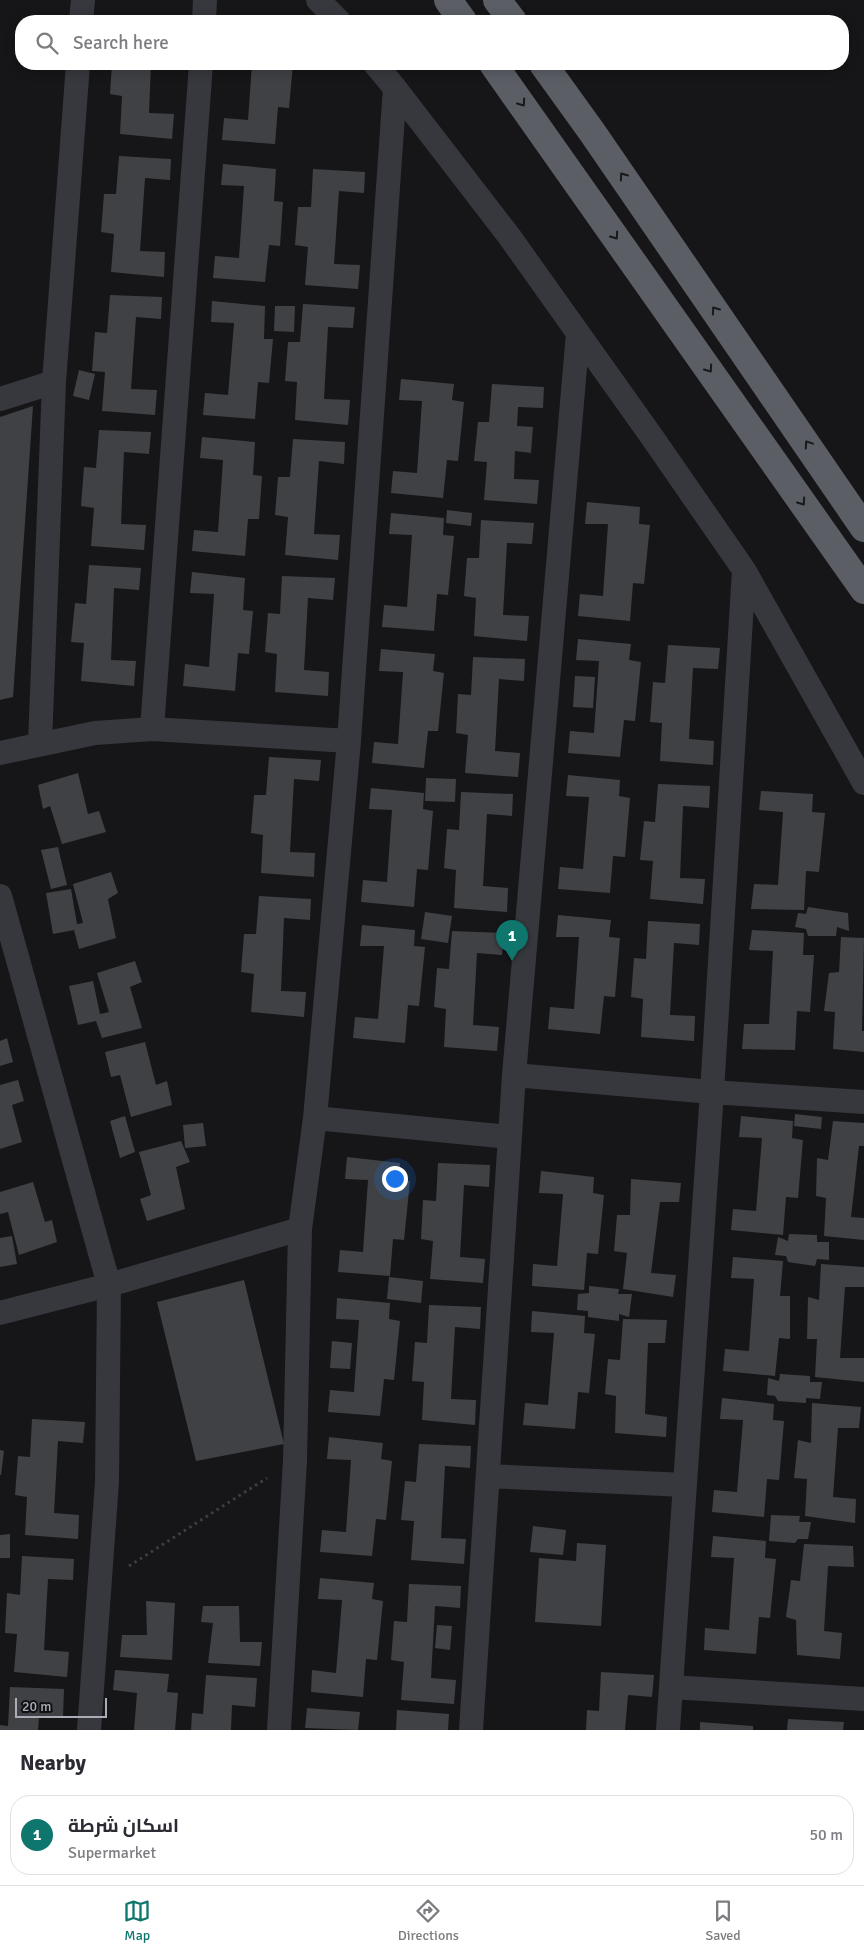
<!DOCTYPE html>
<meta charset="utf-8">
<style>
body{margin:0;font-family:Signika,Cairo,sans-serif;background:#f2f2f3;color:#2b2b33}
.scale{position:absolute;left:15px;bottom:12px;width:92px;box-sizing:border-box;padding-left:5px;border:2px solid #a8adb8;border-top:0;font-size:14px;line-height:18px;white-space:nowrap;color:#a8adb8;-webkit-text-stroke:4px #111113;paint-order:stroke}
.you{position:absolute;left:394px;top:1178px;width:18px;height:18px;margin:-12px;border:4px solid #fff;border-radius:50%;background:#1a73e8;box-shadow:0 0 0 8px #1a73e833}
.badge{display:grid;place-items:center;width:32px;height:32px;border-radius:50%;background:#0f766e;color:#fff;font-size:16px;font-weight:700}
.pin{position:absolute;translate:-50% -41px;filter:drop-shadow(0 1px 2px #0008)}
.pin::after{content:'';position:absolute;top:26px;width:18px;height:15px;background:inherit;clip-path:polygon(0 0,100% 0,50% 100%)}
.list{margin:0;padding:0;list-style:none}
h2{display:flex;justify-content:space-between;align-items:center;height:65px;margin:0;padding:0 20px;font-size:21px}
h2 small{font-size:16px;font-weight:400;color:#7c7c81}
.list li{display:grid;grid-template-columns:32px 1fr auto;gap:15px;align-items:center;box-sizing:border-box;height:80px;margin:0 10px 10px;padding:0 10px;border:1px solid #e1e1e2;border-radius:20px}
.list b{display:block;font-size:19px;white-space:nowrap}
.list p{margin:0;font-size:16px;white-space:nowrap;color:#7c7c81}
.list em{font-size:16px;font-style:normal;color:#7c7c81}
.icon{flex:none;width:28px;height:28px;fill:none;stroke:currentColor;stroke-width:2;stroke-linecap:round;stroke-linejoin:round}
.map{position:relative;flex:none;width:864px;height:1730px;overflow:hidden}
.search{position:absolute;background:#fff;box-shadow:0 2px 12px #0003;left:15px;right:15px;top:15px;height:55px;display:flex;align-items:center;gap:12px;box-sizing:border-box;padding:0 18px;border-radius:20px;color:#7c7c81;font-size:19px}
.sheet{height:155px;background:#fff}
nav{display:flex;justify-content:space-around;align-items:center;box-sizing:border-box;height:70px;border-top:1px solid #e1e1e2;background:#fff;font-size:14px;color:#7c7c81}
nav a{display:grid;justify-items:center;gap:2px}
nav .on{color:#0f766e}
.map>svg:first-child{display:block}
</style>
<div class="map">
<svg width="864" height="1730" viewBox="0 0 864 1730">
<rect width="100%" height="100%" fill="#161618"/>
<!-- building -->
<path fill="#404145" d="M127 18 157 20V21H127Z
M112 64H151L149 113 174 114 172 139 120 134 122 96 110 94Z
M252 64H293L289 108 278 107 275 144 222 140 224 118 248 120Z
M119 156 171 159 170 180 145 178 140 251 165 252 164 277 111 272 114 234 101 232 104 194H116Z
M223 164 276 169 274 201 283 202 280 246 269 245 265 282 213 278 215 256 239 258 244 186 221 185Z
M313 169 365 172 364 193 339 191 334 264 360 265 358 289 305 285 308 247 295 245 298 207H311Z
M110 295 162 297 161 319 136 317 131 389 157 390 155 415 102 411 105 372 92 371 95 332 107 333Z
M212 301 265 306 264 339H273L269 383 258 382 255 419 203 415 205 393 228 395 234 323 211 322Z
M303 304 355 307 353 328 328 327 324 399 350 400 348 425 295 420 297 382 285 381 288 342H300Z
M275 306H295L294 332 274 331Z
M79 370 95 374 89 400 73 396Z
M401 379 454 384 452 400 464 402 458 461 447 460 443 498 391 493 393 471 417 473 422 401 399 400Z
M492 384 544 387 543 408 518 407 517 426 533 427 531 453 515 451 514 479 539 480 537 504 484 500 487 462 474 461 478 422H489Z
M33 406 13 697 0 700V417Z
M99 430 151 432 149 454 124 452 121 524 146 525 144 550 91 546 94 508 81 506 84 467 96 468Z
M202 437 255 442 253 475 262 476 259 519H248L245 556 192 551 194 530 218 532 223 460 200 458Z
M293 439 345 442 344 464 319 461 314 534 340 535 338 560 285 555 288 517 275 515 278 477H290Z
M587 502 640 507 639 524 650 525 644 584 633 583 630 621 578 616 580 594 603 596 608 524H585Z
M447 510 472 513 471 526 446 523Z
M391 513 444 518 443 535 454 536 448 595 437 594 434 631 382 627 384 605 407 607 412 535 389 534Z
M481 520 534 523 532 544 507 543 503 615 529 616 527 641 474 636 476 598 464 596 467 558H479Z
M89 565 141 568 139 590 114 588 111 660 136 661 134 686 81 681 84 643 71 642 75 603 86 604Z
M192 572 245 578 243 610 253 611 249 654 238 653 235 691 183 686 185 664 209 667 214 594 190 593Z
M282 576 335 578 333 600 308 598 304 670 329 672 328 696 275 692 277 654 265 652 268 613 280 614Z
M578 639 631 644 629 660 641 662 635 721 624 720 620 757 568 753 570 731 594 733 599 661 576 660Z
M668 645 720 648 718 669 693 668 689 739 714 741 713 765 660 761 662 723 650 722 653 682 665 683Z
M381 649 435 654 433 671 444 673 438 731H428L424 768 372 763 374 742 398 744 403 672 379 671Z
M473 657 525 659 524 681 499 679 495 751 520 753 518 777 465 773 468 735 456 733 458 694 471 695Z
M575 676 595 677 593 708 573 707Z
M269 757 321 760 319 781 294 779 290 852 315 853 314 877 261 873 263 835 251 833 254 795H266Z
M78 773 88 814 99 811 106 832 62 844 50 806 43 809 38 785Z
M568 775 620 780 619 796 630 798 625 857 613 856 610 893 558 889 560 867 583 869 589 797 566 796Z
M426 778 456 779 455 802 425 801Z
M658 784 710 786 709 808 683 806 680 878 705 879 703 904 650 899 653 861 640 860 644 821 655 822Z
M371 788 424 793 423 809 433 811 428 870 417 869 414 907 361 902 363 880 387 882 392 810 369 809Z
M761 791 813 794 812 812 825 813 819 872 806 871 804 910 751 909 754 884 778 885 783 812 759 810Z
M461 792 513 794 512 816 487 814 483 886 508 888 507 912 454 908 456 870 444 868 447 829 459 830Z
M58 847 67 885 51 889 41 850Z
M111 872 118 893 108 899 116 938 79 949 74 930 53 934 46 893 71 889 77 924 83 923 73 884Z
M259 896 311 899 310 920 284 918 281 991 306 992 304 1017 251 1012 254 974 241 972 244 934H256Z
M808 907 848 913 849 931 837 927 836 936H808L806 929 795 927 798 913 806 914Z
M425 912 452 916 448 943 421 939Z
M558 915 611 920 609 937 620 938 615 997 604 996 600 1034 548 1029 550 1007 574 1009 579 937H556Z
M648 921 700 924 699 945 674 943 670 1015 695 1016 694 1041 641 1037 643 999 631 997 634 958 646 959Z
M362 925 415 930 414 946 425 947 419 1006 408 1005 405 1043 353 1038 355 1017 378 1019 384 946H360Z
M752 930 804 933 803 955H814L810 1012 797 1011 795 1050 742 1049 744 1024H769L773 951 749 950Z
M452 931 504 933 502 955 477 953 473 1025 499 1027 497 1051 444 1047 446 1009 434 1007 437 968 449 969Z
M841 937 864 938 862 1031H864V1052L833 1049 835 1012 824 1011 829 973 839 972Z
M135 961 142 982 130 987 142 1028 102 1038 96 1021 78 1025 69 986 93 981 100 1014 109 1012 97 973Z
M7 1038 13 1062 0 1066V1041Z
M145 1042 156 1085 167 1081 172 1105 131 1117 120 1075 111 1077 105 1052Z
M18 1080 24 1101 12 1105 22 1142 0 1149V1085Z
M795 1114 822 1117 821 1129 794 1126Z
M125 1116 135 1152 120 1158 110 1121Z
M741 1116 793 1121 792 1138 803 1140 798 1198 786 1197 783 1235 731 1230 733 1209 756 1211 762 1138 739 1137Z
M833 1121 864 1123V1146H859L851 1217 864 1218V1240L824 1236 826 1198 816 1196 817 1158 828 1160Z
M203 1123 206 1146 185 1148 183 1125Z
M181 1141 190 1162 176 1167 185 1209 147 1221 140 1199 151 1195 139 1152Z
M347 1157 400 1163 399 1179 410 1181 404 1240 393 1239 390 1276 338 1272 340 1250 363 1252 368 1180 345 1179Z
M438 1163 490 1165 489 1187 464 1185 460 1257 485 1259 483 1283 430 1279 433 1241 421 1239 423 1200 436 1201Z
M541 1171 594 1177 593 1193 604 1195 598 1254 587 1253 584 1290 532 1286 533 1264 557 1266 563 1194 539 1193Z
M631 1179 681 1183 679 1202H660L651 1273 676 1275 673 1297 623 1289 627 1253 614 1251 617 1215H630Z
M33 1182 45 1222 52 1220 57 1242 19 1255 8 1212 0 1214V1192Z
M789 1234 817 1235V1242H829V1260L817 1259 815 1266 788 1262 786 1256 775 1255 778 1237 788 1241Z
M12 1236 17 1264 0 1267V1238Z
M733 1257 783 1261 780 1296H790V1339L779 1338 775 1376 723 1371 725 1349 749 1351 754 1279 731 1278Z
M821 1264 864 1267V1287H845L840 1358H864V1382L815 1377 817 1339H807L808 1297 819 1300Z
M389 1277 423 1281 421 1303 387 1299Z
M244 1280 284 1444 196 1461 157 1302Z
M589 1286 619 1289 618 1294H632L629 1317 619 1314V1321L588 1317V1311L577 1310 578 1294 589 1293Z
M337 1298 390 1303 389 1319 400 1321 394 1380 384 1379 380 1416 328 1412 330 1390 354 1392 359 1320 336 1319Z
M429 1305 481 1307 480 1329 455 1327 451 1399 476 1400 475 1425 422 1420 424 1382 412 1381 415 1342 427 1343Z
M532 1311 585 1316 584 1333 595 1334 589 1393 578 1392 575 1429 523 1425 525 1403 548 1405 554 1333 531 1332Z
M623 1319 667 1320 665 1343H648L645 1414 667 1417 666 1437 615 1433 616 1396 605 1394 608 1359 620 1360Z
M332 1341 352 1343 350 1369 330 1368Z
M780 1374 810 1376V1382H822L820 1399 806 1398V1403L778 1401 775 1396 767 1395 768 1378 779 1381Z
M722 1398 774 1404 773 1420 784 1421 779 1480 767 1479 764 1517 712 1512 714 1490 737 1492 743 1420 720 1419Z
M812 1403 861 1407 859 1428H838L833 1497 856 1499 855 1523 805 1516 807 1479 794 1478 798 1440 811 1443Z
M32 1419 85 1422 83 1443 58 1441 54 1513 79 1515 78 1539 25 1535 27 1497 15 1495 18 1456 30 1457Z
M329 1437 383 1443 381 1459 392 1461 386 1520 376 1519 372 1556 320 1552 322 1530 346 1532 351 1460 327 1459Z
M419 1444 471 1446 470 1468 445 1466 441 1538 466 1539 464 1564 411 1560 414 1521 401 1520 405 1481 416 1482Z
M0 1450 4 1451 1 1475H0Z
M771 1515 800 1516 799 1522H811L808 1539H798L795 1543 769 1541Z
M533 1526 566 1530 563 1555 530 1552Z
M10 1534V1558H0V1535Z
M713 1536 766 1541 765 1558 776 1559 770 1618 759 1617 756 1654 704 1650 705 1628 729 1630 734 1558 711 1557Z
M577 1543 606 1545 601 1626 535 1622 539 1558 576 1561Z
M804 1544 853 1546 854 1567 828 1566 824 1631 842 1633 840 1659 797 1655 796 1620 786 1617 791 1580 800 1581Z
M22 1556 74 1559 73 1580 48 1579 44 1650 69 1652 67 1677 14 1672 17 1634 5 1633 7 1593 20 1595Z
M320 1578 374 1583 372 1599 383 1601 377 1660 366 1659 363 1697 311 1692 312 1670 336 1673 342 1600 318 1599Z
M409 1584 461 1586 460 1608 435 1606 431 1678 456 1680 454 1704 401 1700 404 1662 391 1660 394 1621 407 1622Z
M146 1601 175 1603 172 1660 120 1657 122 1635H147Z
M203 1606H239L240 1642H262L260 1666 208 1663 213 1623 201 1622Z
M437 1625 452 1626 450 1650 435 1648Z
M115 1670 169 1674 167 1692 178 1693 175 1730H134L137 1693 113 1690Z
M601 1672 654 1675 652 1697 628 1695 625 1730H586L587 1710 599 1711Z
M206 1675 257 1678 255 1707 232 1705 231 1730H191L192 1713 203 1714Z
M10 1687 64 1689 63 1718 39 1717 38 1730H0V1725L8 1726Z
M307 1708 360 1712 358 1730 305 1728Z
M397 1710 449 1714 448 1730H396Z
M788 1719 844 1722 843 1730H787Z
M700 1722 753 1726V1730H700Z"/>
<g fill="none" stroke-linecap="round" stroke-linejoin="round">
<!-- path -->
<path stroke="#3d3f44" stroke-width="3" stroke-dasharray="2.5 4" stroke-linecap="butt" d="M129 1566 267 1478"/>
<!-- minor -->
<path stroke="#37383d" stroke-width="24" d="M318 0 339 21
M81 21 83 0
M204 21 205 0
M375 64 395 88 509 236 652 437 744 570 864 783
M0 399 54 382
M152 729 201 64
M40 744 54 382 78 64
M0 753 95 733 152 729 349 741
M0 896 109 1285 107 1482 89 1730
M514 1075 712 1092 864 1102
M315 1118 510 1137
M0 1313 109 1285 300 1229
M488 1476 685 1485
M671 1687 864 1699
M279 1730 295 1460 300 1229 315 1118 349 741 395 88
M471 1730 514 1075 578 333
M668 1730 712 1092 744 570"/>
<!-- trunk -->
<path stroke="#5b5e65" stroke-width="28" d="M448 0 463 21
M497 0 513 21
M493 64 864 590
M543 64 592 132 864 528"/>
</g>
<!-- one-way arrows -->
<defs><path id="oneway-chevron" d="M-2-3.5L2.5 0L-2 3.5" fill="none" stroke-width="1.6" stroke-linecap="round" stroke-linejoin="round" transform="scale(1.25)"/></defs>
<g stroke="#18191b">
<use href="#oneway-chevron" transform="translate(522 103) rotate(55)"/>
<use href="#oneway-chevron" transform="translate(623 176) rotate(-125)"/>
<use href="#oneway-chevron" transform="translate(615 236) rotate(55)"/>
<use href="#oneway-chevron" transform="translate(715 310) rotate(-125)"/>
<use href="#oneway-chevron" transform="translate(709 369) rotate(55)"/>
<use href="#oneway-chevron" transform="translate(808 444) rotate(-124)"/>
<use href="#oneway-chevron" transform="translate(802 502) rotate(55)"/>
</g>
</svg>
<div class="scale">20 m</div>
<div class="you"></div>
<div class="pin badge" style="left:512px;top:961px">1</div>
<div class="search"><svg class="icon" aria-label="search" viewBox="0 0 24 24"><circle cx="10" cy="10" r="6"/><path d="M15 15l6 6"/></svg>Search here</div>
</div>
<section class="sheet">
<h2>Nearby<small></small></h2>
<ul class="list">
<li><span class="badge">1</span><div><b>اسكان شرطة</b><p>Supermarket</p></div><em>50 m</em></li>
</ul>
</section>
<nav>
<a class="on"><svg class="icon" aria-label="map" viewBox="0 0 24 24"><path d="M3 6l6-2 6 2 6-2v14l-6 2-6-2-6 2zM9 4v14M15 6v14"/></svg>Map</a>
<a><svg class="icon" aria-label="directions" viewBox="0 0 24 24"><path d="M12 3l9 9-9 9-9-9zM9 14v-3h6M13 9l2 2-2 2"/></svg>Directions</a>
<a><svg class="icon" aria-label="saved" viewBox="0 0 24 24"><path d="M7 4h10v16l-5-4-5 4z"/></svg>Saved</a>
</nav>
